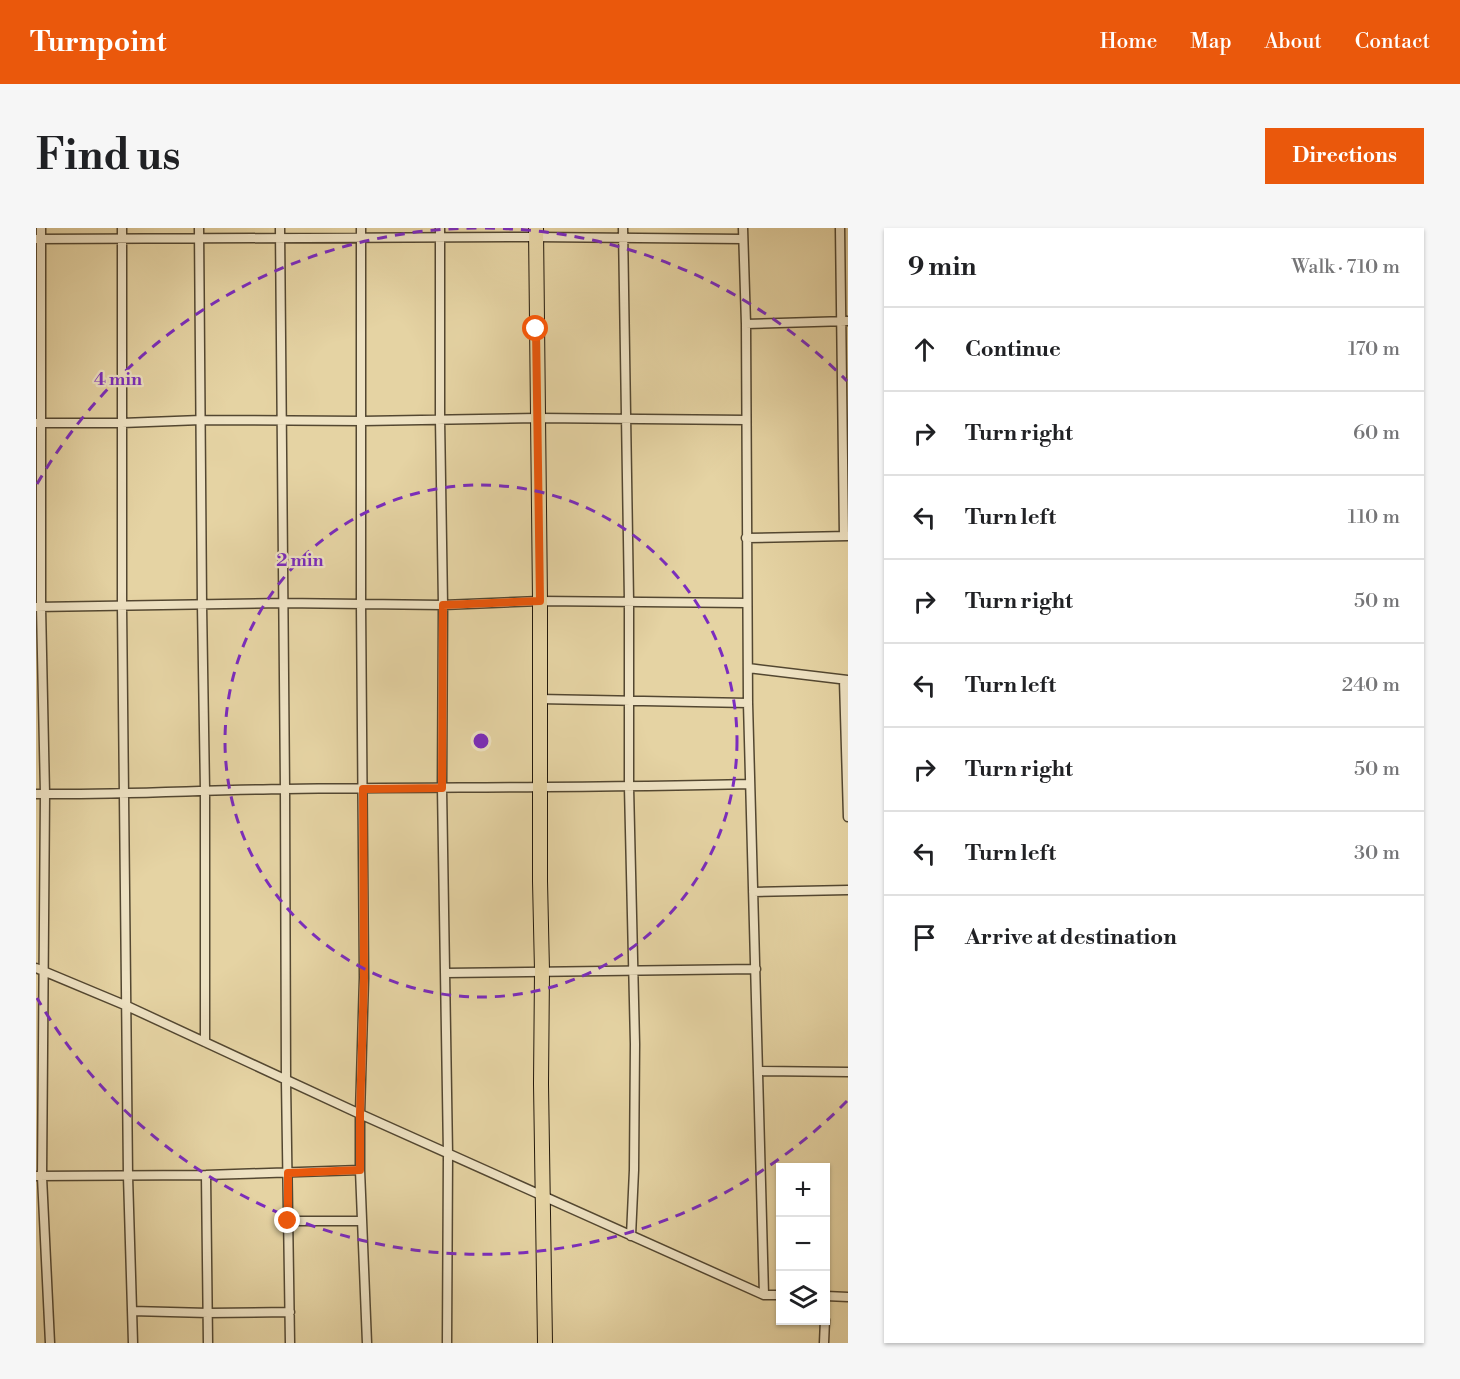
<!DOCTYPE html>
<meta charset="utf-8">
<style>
body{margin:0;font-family:"Libre Bodoni",serif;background:#f6f6f6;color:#202124}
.controls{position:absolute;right:18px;bottom:18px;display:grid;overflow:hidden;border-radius:0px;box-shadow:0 2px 4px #0004}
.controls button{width:54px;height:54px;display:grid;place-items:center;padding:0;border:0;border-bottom:2px solid #e0e0e0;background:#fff;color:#202124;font:30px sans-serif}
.stop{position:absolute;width:18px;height:18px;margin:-14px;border:4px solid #ea580c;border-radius:50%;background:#fff}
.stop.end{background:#ea580c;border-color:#fff;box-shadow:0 2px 6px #0008}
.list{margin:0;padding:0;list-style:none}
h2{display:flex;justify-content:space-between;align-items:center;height:78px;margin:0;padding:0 24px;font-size:26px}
h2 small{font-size:20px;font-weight:400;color:#757577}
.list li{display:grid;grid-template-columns:39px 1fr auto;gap:18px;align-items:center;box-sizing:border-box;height:84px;padding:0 24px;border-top:2px solid #e0e0e0}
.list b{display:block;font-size:22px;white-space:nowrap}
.list em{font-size:20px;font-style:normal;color:#757577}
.icon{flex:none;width:33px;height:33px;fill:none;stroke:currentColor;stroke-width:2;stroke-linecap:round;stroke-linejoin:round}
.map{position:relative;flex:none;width:812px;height:1115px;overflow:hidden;border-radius:0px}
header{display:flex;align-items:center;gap:36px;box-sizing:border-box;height:84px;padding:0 30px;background:#ea580c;color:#fff}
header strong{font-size:28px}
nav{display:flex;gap:33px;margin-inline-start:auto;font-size:21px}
.intro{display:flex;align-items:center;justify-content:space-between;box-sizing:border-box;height:144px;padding:0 36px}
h1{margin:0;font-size:42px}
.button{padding:15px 27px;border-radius:0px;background:#ea580c;color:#fff;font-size:21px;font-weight:700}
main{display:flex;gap:36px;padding:0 36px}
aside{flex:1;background:#fff;border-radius:0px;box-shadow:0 2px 4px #0004}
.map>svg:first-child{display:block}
</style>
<header>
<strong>Turnpoint</strong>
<nav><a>Home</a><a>Map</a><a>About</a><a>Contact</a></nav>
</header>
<div class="intro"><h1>Find us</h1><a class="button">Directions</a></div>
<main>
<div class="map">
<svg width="812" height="1115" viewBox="0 0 812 1115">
<rect width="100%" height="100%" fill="#e5d3a3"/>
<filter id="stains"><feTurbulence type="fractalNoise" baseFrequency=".00333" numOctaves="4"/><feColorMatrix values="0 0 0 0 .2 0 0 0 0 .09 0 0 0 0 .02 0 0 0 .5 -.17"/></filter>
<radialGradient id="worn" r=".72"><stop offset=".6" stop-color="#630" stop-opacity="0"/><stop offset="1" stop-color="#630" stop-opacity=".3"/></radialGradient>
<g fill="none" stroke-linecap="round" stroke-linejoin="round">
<defs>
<path id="minor" d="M5 0V379L9 566 6 949 14 1115
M86 0V379L92 948 97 1115
M163 0 166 377 169 562V814
M244 0 249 561 250 853 254 1115
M325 0V376L328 750 324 886V942L331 1115
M404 0V191L407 377 406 560 412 926 411 1115
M587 0 593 373V559L599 816 598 942 595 1008
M707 0 710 96 712 475 728 1067
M804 0 808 308
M0 11 500 9 707 11
M710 96 812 93
M0 195H86L165 192 326 193 502 190 710 192
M710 310 812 308
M0 379 246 375 407 377 504 373 711 375
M712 440 812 452
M808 452 812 589
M503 471 712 475
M0 566C83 567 167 562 250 561 405 559 560 560 714 556
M717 664 812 662
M0 740 91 778 324 886 728 1067H744
M409 745 720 741
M722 843 812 844
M170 947 172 1115
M0 948 170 947 324 942
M252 993H326
M790 1068 812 1069
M96 1083 172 1085 254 1084
M788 1115 789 1092"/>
<path id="primary" d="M500 0 504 373V653L506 743 505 856 509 1115"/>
</defs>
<!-- minor casing -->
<use href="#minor" stroke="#534731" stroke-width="11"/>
<!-- primary casing -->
<use href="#primary" stroke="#22180b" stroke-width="16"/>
<!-- minor -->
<use href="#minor" stroke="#eee2c3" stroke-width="8"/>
<!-- primary -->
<use href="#primary" stroke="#e5d3a3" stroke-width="14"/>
</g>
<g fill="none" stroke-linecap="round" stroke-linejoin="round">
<!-- route -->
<path stroke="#ea580c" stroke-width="8" d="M252 993V945L324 942V886L328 750 327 561 406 560 407 377 504 373 500 101"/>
</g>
<!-- distance rings -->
<g fill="none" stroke="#7b2cbf" stroke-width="3" stroke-dasharray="10 8">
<circle cx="445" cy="513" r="256"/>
<path d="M811 873A513 513 0 0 1 1 770M1 256A513 513 0 0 1 441 0M449 0A513 513 0 0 1 811 153"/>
</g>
<circle cx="445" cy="513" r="9" fill="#7b2cbf" stroke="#eee2c3" stroke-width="3"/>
<g font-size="18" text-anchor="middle" font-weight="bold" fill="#7b2cbf" stroke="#eee2c3" stroke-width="4.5" stroke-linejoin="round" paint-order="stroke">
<text x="82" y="157">4 min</text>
<text x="264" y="338">2 min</text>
</g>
<rect width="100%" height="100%" filter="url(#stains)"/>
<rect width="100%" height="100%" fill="url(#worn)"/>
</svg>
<div class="controls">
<button>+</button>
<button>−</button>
<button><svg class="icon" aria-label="layers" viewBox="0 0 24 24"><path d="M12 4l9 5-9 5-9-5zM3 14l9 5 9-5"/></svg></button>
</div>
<div class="stop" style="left:500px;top:101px"></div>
<div class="stop end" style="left:252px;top:993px"></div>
</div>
<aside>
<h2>9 min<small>Walk · 710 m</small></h2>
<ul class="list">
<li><svg class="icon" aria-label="ahead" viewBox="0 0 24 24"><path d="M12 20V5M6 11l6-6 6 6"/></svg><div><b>Continue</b></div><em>170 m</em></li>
<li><svg class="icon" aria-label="right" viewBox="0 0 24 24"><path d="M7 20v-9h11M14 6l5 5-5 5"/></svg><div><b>Turn right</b></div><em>60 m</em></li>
<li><svg class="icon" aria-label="left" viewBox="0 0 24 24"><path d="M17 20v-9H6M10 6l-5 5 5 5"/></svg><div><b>Turn left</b></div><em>110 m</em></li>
<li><svg class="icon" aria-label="right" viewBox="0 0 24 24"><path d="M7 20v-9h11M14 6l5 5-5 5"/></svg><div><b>Turn right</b></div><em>50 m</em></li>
<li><svg class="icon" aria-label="left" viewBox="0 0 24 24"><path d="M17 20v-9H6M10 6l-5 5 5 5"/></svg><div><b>Turn left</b></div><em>240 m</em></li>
<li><svg class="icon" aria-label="right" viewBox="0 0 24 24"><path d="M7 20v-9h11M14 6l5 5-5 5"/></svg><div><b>Turn right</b></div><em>50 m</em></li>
<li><svg class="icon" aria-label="left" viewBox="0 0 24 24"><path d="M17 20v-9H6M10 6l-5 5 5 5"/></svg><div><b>Turn left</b></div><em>30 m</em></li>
<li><svg class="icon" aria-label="arrive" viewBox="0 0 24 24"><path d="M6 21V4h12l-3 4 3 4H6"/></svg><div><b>Arrive at destination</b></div></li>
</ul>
</aside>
</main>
